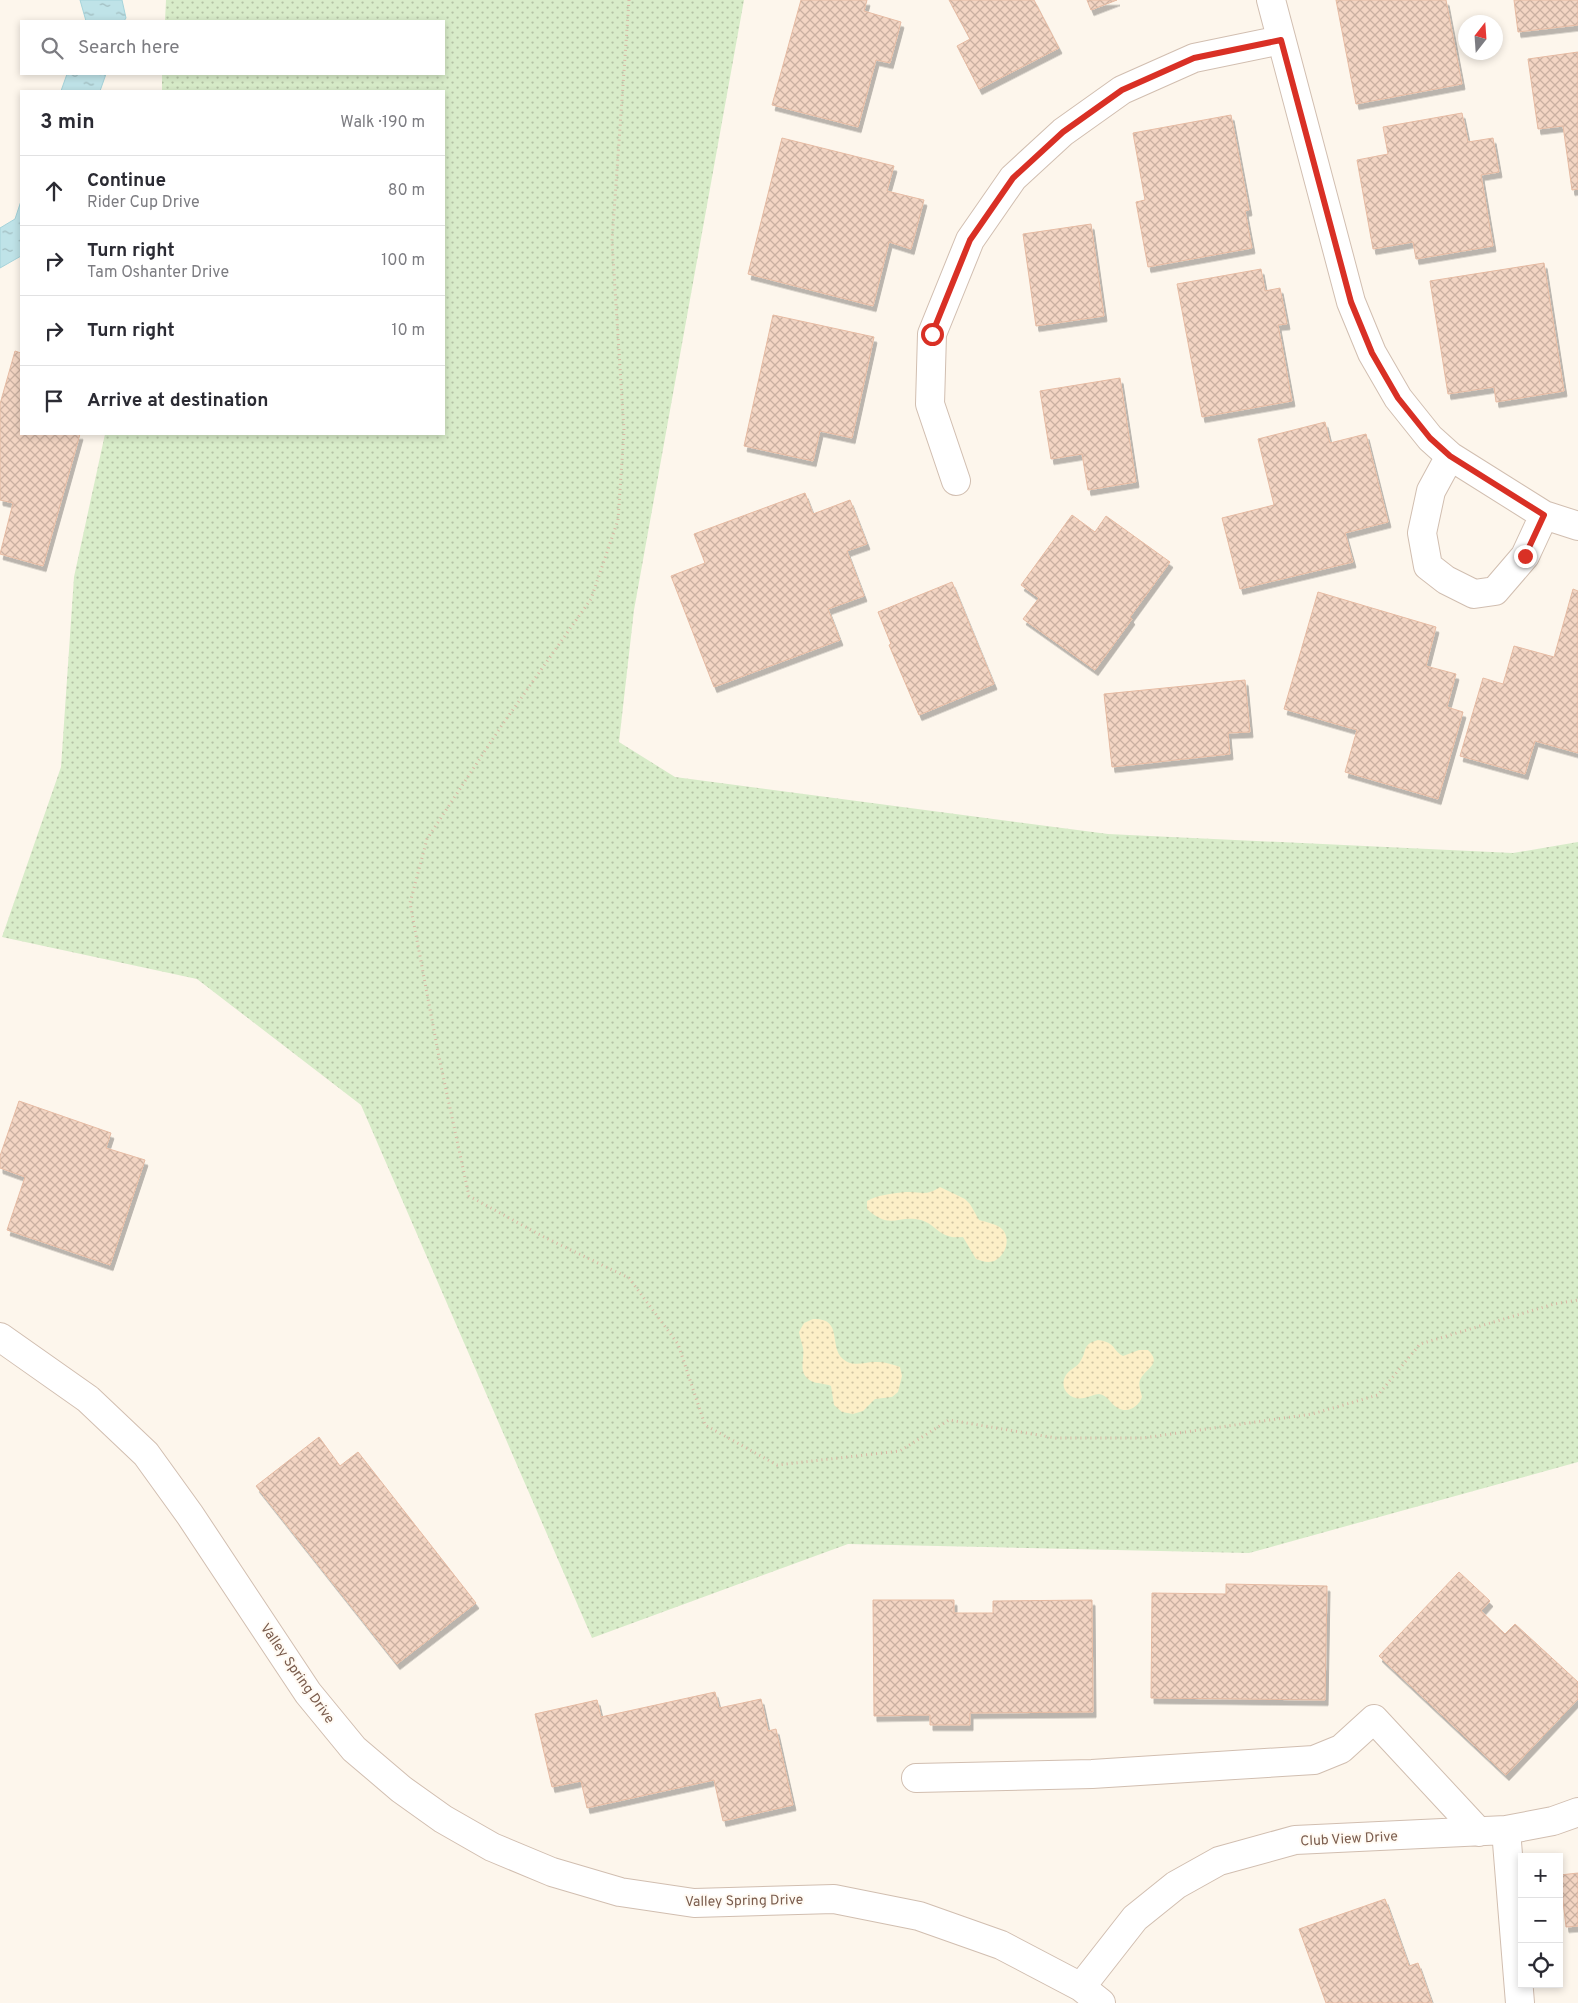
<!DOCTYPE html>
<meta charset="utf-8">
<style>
body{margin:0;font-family:Overpass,sans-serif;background:#f7f7f7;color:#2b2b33}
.controls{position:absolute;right:15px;bottom:15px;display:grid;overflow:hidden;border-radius:0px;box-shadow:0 2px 8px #0003}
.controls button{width:45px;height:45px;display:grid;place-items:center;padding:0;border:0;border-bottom:1px solid #e1e1e2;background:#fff;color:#2b2b33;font:25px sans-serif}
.compass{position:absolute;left:1458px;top:15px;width:45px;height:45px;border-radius:50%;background:#fff;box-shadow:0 2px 8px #0003;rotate:17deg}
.stop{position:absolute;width:15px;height:15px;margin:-11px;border:4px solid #d93025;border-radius:50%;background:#fff}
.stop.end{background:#d93025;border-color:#fff;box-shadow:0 1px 5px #0008}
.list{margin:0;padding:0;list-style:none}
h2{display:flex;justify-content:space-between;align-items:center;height:65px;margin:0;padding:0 20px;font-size:21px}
h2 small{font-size:16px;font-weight:400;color:#7c7c81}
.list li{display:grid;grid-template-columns:32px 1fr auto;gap:15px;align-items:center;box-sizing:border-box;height:70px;padding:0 20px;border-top:1px solid #e1e1e2}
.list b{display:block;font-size:19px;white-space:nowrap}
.list p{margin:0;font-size:16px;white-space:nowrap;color:#7c7c81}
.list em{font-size:16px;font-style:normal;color:#7c7c81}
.icon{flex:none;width:28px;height:28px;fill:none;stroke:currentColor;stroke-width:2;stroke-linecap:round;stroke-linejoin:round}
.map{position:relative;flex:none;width:1578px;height:2003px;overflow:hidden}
.search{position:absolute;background:#fff;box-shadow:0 2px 8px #0003;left:20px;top:20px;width:425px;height:55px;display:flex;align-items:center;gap:12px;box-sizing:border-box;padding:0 18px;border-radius:0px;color:#7c7c81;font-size:19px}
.panel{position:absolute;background:#fff;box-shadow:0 2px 8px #0003;left:20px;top:90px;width:425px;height:345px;border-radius:0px}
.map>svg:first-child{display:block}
</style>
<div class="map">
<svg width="1578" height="2003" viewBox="0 0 1578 2003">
<defs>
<pattern id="grass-dots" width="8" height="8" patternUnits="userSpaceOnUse" patternTransform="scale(1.25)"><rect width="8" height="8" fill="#d8ecc9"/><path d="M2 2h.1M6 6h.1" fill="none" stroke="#b4c2a5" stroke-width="1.8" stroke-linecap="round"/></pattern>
<pattern id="sand-dots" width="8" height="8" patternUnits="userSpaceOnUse" patternTransform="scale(1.25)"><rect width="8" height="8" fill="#fcefc7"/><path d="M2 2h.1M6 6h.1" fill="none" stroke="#d1c5a4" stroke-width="1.8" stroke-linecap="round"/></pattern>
<pattern id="water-ripples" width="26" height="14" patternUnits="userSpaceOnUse" patternTransform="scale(1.25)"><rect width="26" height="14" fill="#bfe3e8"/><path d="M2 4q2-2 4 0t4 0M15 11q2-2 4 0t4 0" fill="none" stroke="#a0bbbe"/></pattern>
<pattern id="building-cross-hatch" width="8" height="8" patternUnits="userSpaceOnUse" patternTransform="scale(1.25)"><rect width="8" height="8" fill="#f3d5c3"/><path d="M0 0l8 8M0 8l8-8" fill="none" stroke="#cab0a1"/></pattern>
<filter id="shadow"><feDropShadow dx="3" dy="5.5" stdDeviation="0" flood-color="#0004"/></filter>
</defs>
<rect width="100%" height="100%" fill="#fdf6ec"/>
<!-- grass -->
<path fill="url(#grass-dots)" d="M166 0H744L634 610 619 742 675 777 1108 834 1513 853 1578 842V1462L1249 1553 848 1544 592 1638 361 1105 197 979 2 937 61 767 74 577 105 434H444V91H162V74H444V21H165Z"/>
<!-- sand -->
<path fill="url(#sand-dots)" d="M940 1187 965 1199 970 1204 979 1220C986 1222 997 1224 1002 1229 1011 1238 1006 1254 996 1260 989 1264 982 1261 976 1259L963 1237C958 1237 953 1238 948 1236 938 1233 932 1223 921 1220 897 1214 891 1231 867 1209V1201C877 1195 894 1193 906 1192 921 1191 925 1197 940 1187Z
M813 1319C844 1318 828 1346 843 1359 853 1368 865 1361 877 1362 885 1362 892 1364 900 1367L902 1376 898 1392 892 1397 875 1399 863 1411 853 1414 842 1412 834 1405 831 1386C825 1383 817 1384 811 1381 797 1373 805 1360 803 1348 802 1343 800 1338 799 1332L804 1323Z
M1098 1340C1117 1343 1111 1349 1123 1356L1139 1350H1148C1163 1365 1145 1368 1140 1380 1138 1386 1141 1391 1142 1397 1139 1406 1128 1414 1118 1408 1111 1405 1108 1395 1099 1394 1095 1394 1089 1397 1084 1398 1070 1401 1058 1388 1066 1375 1069 1370 1077 1367 1080 1362 1088 1350 1081 1345 1098 1340Z"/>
<!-- water -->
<path fill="url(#water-ripples)" stroke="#a5d3da" d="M80 0H122L126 18 124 21H86Z
M67 74H106L100 91H61Z
M21 201V256L0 268V228L15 219Z"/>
<!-- building -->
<path fill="url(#building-cross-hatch)" stroke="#e6bba3" filter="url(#shadow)" d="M801 0H867L864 11 901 22 890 63 876 60 858 127 772 105Z
M949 0H1034L1059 48 979 89 957 46 970 39Z
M1087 0H1117L1091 10Z
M1336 0H1446L1462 84 1356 104Z
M1514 0H1578V25L1518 32Z
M1578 52V189L1572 190 1563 126 1538 129 1528 59Z
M1462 113 1468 142 1493 138 1499 172 1481 175 1493 246 1416 259 1413 242 1373 249 1357 160 1388 154 1383 127Z
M1231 115 1249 210 1245 211 1252 248 1148 267 1136 202 1145 200 1133 133Z
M782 138 894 166 887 191 924 200 911 249 889 242 873 306 748 274Z
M1091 224 1104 316 1036 326 1023 234Z
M1544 263 1564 391 1496 402 1494 387 1448 394 1430 281Z
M1261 269 1265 291 1280 288 1287 324 1278 325 1292 401 1202 417 1177 284Z
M773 315 874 337 852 438 820 431 813 461 744 446Z
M15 351 21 353V434H80L43 566 0 554 13 503 0 500V404Z
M1120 378 1136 482 1088 490 1082 454 1051 459 1040 391Z
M1325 422 1330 443 1366 434 1388 522 1345 533 1353 562 1240 589 1222 518 1274 505 1258 439Z
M805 493 813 514 850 500 867 544 847 551 864 596 828 609 840 640 714 687 671 576 705 563 694 534Z
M1072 515 1095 532 1106 516 1170 562 1130 617 1132 619 1095 670 1023 619 1039 598 1021 585Z
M952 582 994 684 919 715 889 645 891 644 878 612Z
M1573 589 1578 591V753L1535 741 1525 774 1460 756 1483 678 1503 684 1514 646 1554 657Z
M1318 592 1436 627 1426 666 1456 674 1447 707 1463 712 1438 799 1345 772 1357 730 1284 709Z
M1245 680 1250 732 1228 733 1230 754 1112 767 1104 694Z
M19 1101 111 1133 106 1148 145 1160 110 1265 7 1230 25 1177 0 1168V1156Z
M319 1437 340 1466 358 1452 476 1603 397 1664 256 1486Z
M1459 1572 1490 1601 1481 1611 1505 1634 1515 1624 1578 1682V1699L1506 1775 1379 1656Z
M1226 1584 1327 1586 1325 1700 1151 1698 1152 1593 1226 1594Z
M873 1600H954V1613H993V1601L1092 1600 1093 1712 970 1713V1725H930V1715L874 1716Z
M715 1692 719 1708 761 1699 768 1731 776 1729 793 1805 723 1821 714 1780 587 1808 581 1781 552 1787 535 1714 597 1700 601 1717Z
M1578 1873V1926L1566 1927 1560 1875Z
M1385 1899 1409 1966 1418 1963 1432 2003H1326L1299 1929Z"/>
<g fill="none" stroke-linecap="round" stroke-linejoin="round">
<defs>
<path id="minor" d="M1271 0 1351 302 1372 353 1398 398 1430 438 1450 456 1544 515 1578 526
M1450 456 1431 491 1422 533 1428 566 1446 580 1474 594 1495 591 1525 556 1544 515
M956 481 930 404 932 334 970 240 1013 178 1063 132 1122 90 1194 58 1281 40
M0 1337 88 1399 146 1454 190 1515 308 1693 354 1749 401 1789 443 1819 492 1847 552 1872 620 1892 694 1903 834 1899 919 1916 1001 1945 1081 1987 1101 2003
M916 1778 1092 1774 1314 1760 1341 1749 1374 1719 1479 1832
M1506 1830 1520 2003
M1081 1987 1135 1918 1176 1885 1219 1861 1295 1840 1506 1830 1553 1821 1578 1812"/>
</defs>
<!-- minor casing -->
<use href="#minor" stroke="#d1beb0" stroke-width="30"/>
<!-- path -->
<path stroke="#d9b8a5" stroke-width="3" stroke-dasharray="1 4" stroke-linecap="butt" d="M629 0 612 241 624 431 618 520 591 599 500 728 427 839 410 903 439 1057 469 1196 544 1237 629 1278 678 1344 705 1425 777 1465 900 1451 949 1420 1056 1438H1143L1312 1414 1378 1395 1420 1344 1554 1304 1578 1300"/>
<!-- minor -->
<use href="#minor" stroke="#fff" stroke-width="28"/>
</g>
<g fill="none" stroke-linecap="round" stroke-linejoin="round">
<!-- route -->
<path stroke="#d93025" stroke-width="6" d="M932 334 970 240 1013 178 1063 132 1122 90 1194 58 1281 40 1351 302 1372 353 1398 398 1430 438 1450 456 1544 515 1525 556"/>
</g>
<g text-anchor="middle" stroke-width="4" stroke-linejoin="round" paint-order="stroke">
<!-- street labels -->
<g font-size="14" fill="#7a5c4d" stroke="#fffaf3">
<text transform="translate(298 1673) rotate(55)" y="5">Valley Spring Drive</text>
<text transform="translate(1349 1838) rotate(-3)" y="5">Club View Drive</text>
<text transform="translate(744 1900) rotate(-1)" y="5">Valley Spring Drive</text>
</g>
</g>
</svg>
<div class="controls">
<button>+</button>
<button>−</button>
<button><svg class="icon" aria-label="locate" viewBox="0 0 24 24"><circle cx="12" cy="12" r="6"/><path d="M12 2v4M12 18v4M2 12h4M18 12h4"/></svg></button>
</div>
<svg class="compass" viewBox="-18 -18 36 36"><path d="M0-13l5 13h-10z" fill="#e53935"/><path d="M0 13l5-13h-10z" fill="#7c7c81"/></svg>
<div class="stop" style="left:932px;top:334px"></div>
<div class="stop end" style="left:1525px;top:556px"></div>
<div class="search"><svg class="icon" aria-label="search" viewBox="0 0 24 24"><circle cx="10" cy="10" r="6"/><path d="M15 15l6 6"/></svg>Search here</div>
<section class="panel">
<h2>3 min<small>Walk · 190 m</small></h2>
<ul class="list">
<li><svg class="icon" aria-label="ahead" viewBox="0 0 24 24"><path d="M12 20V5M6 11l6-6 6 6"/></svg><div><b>Continue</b><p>Rider Cup Drive</p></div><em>80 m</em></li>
<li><svg class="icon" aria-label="right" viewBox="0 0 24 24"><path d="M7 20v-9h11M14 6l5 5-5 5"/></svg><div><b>Turn right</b><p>Tam Oshanter Drive</p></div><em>100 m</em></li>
<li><svg class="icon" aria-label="right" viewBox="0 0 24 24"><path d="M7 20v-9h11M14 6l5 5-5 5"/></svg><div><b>Turn right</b></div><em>10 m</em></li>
<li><svg class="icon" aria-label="arrive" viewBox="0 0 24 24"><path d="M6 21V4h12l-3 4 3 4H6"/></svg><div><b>Arrive at destination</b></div></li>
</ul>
</section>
</div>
